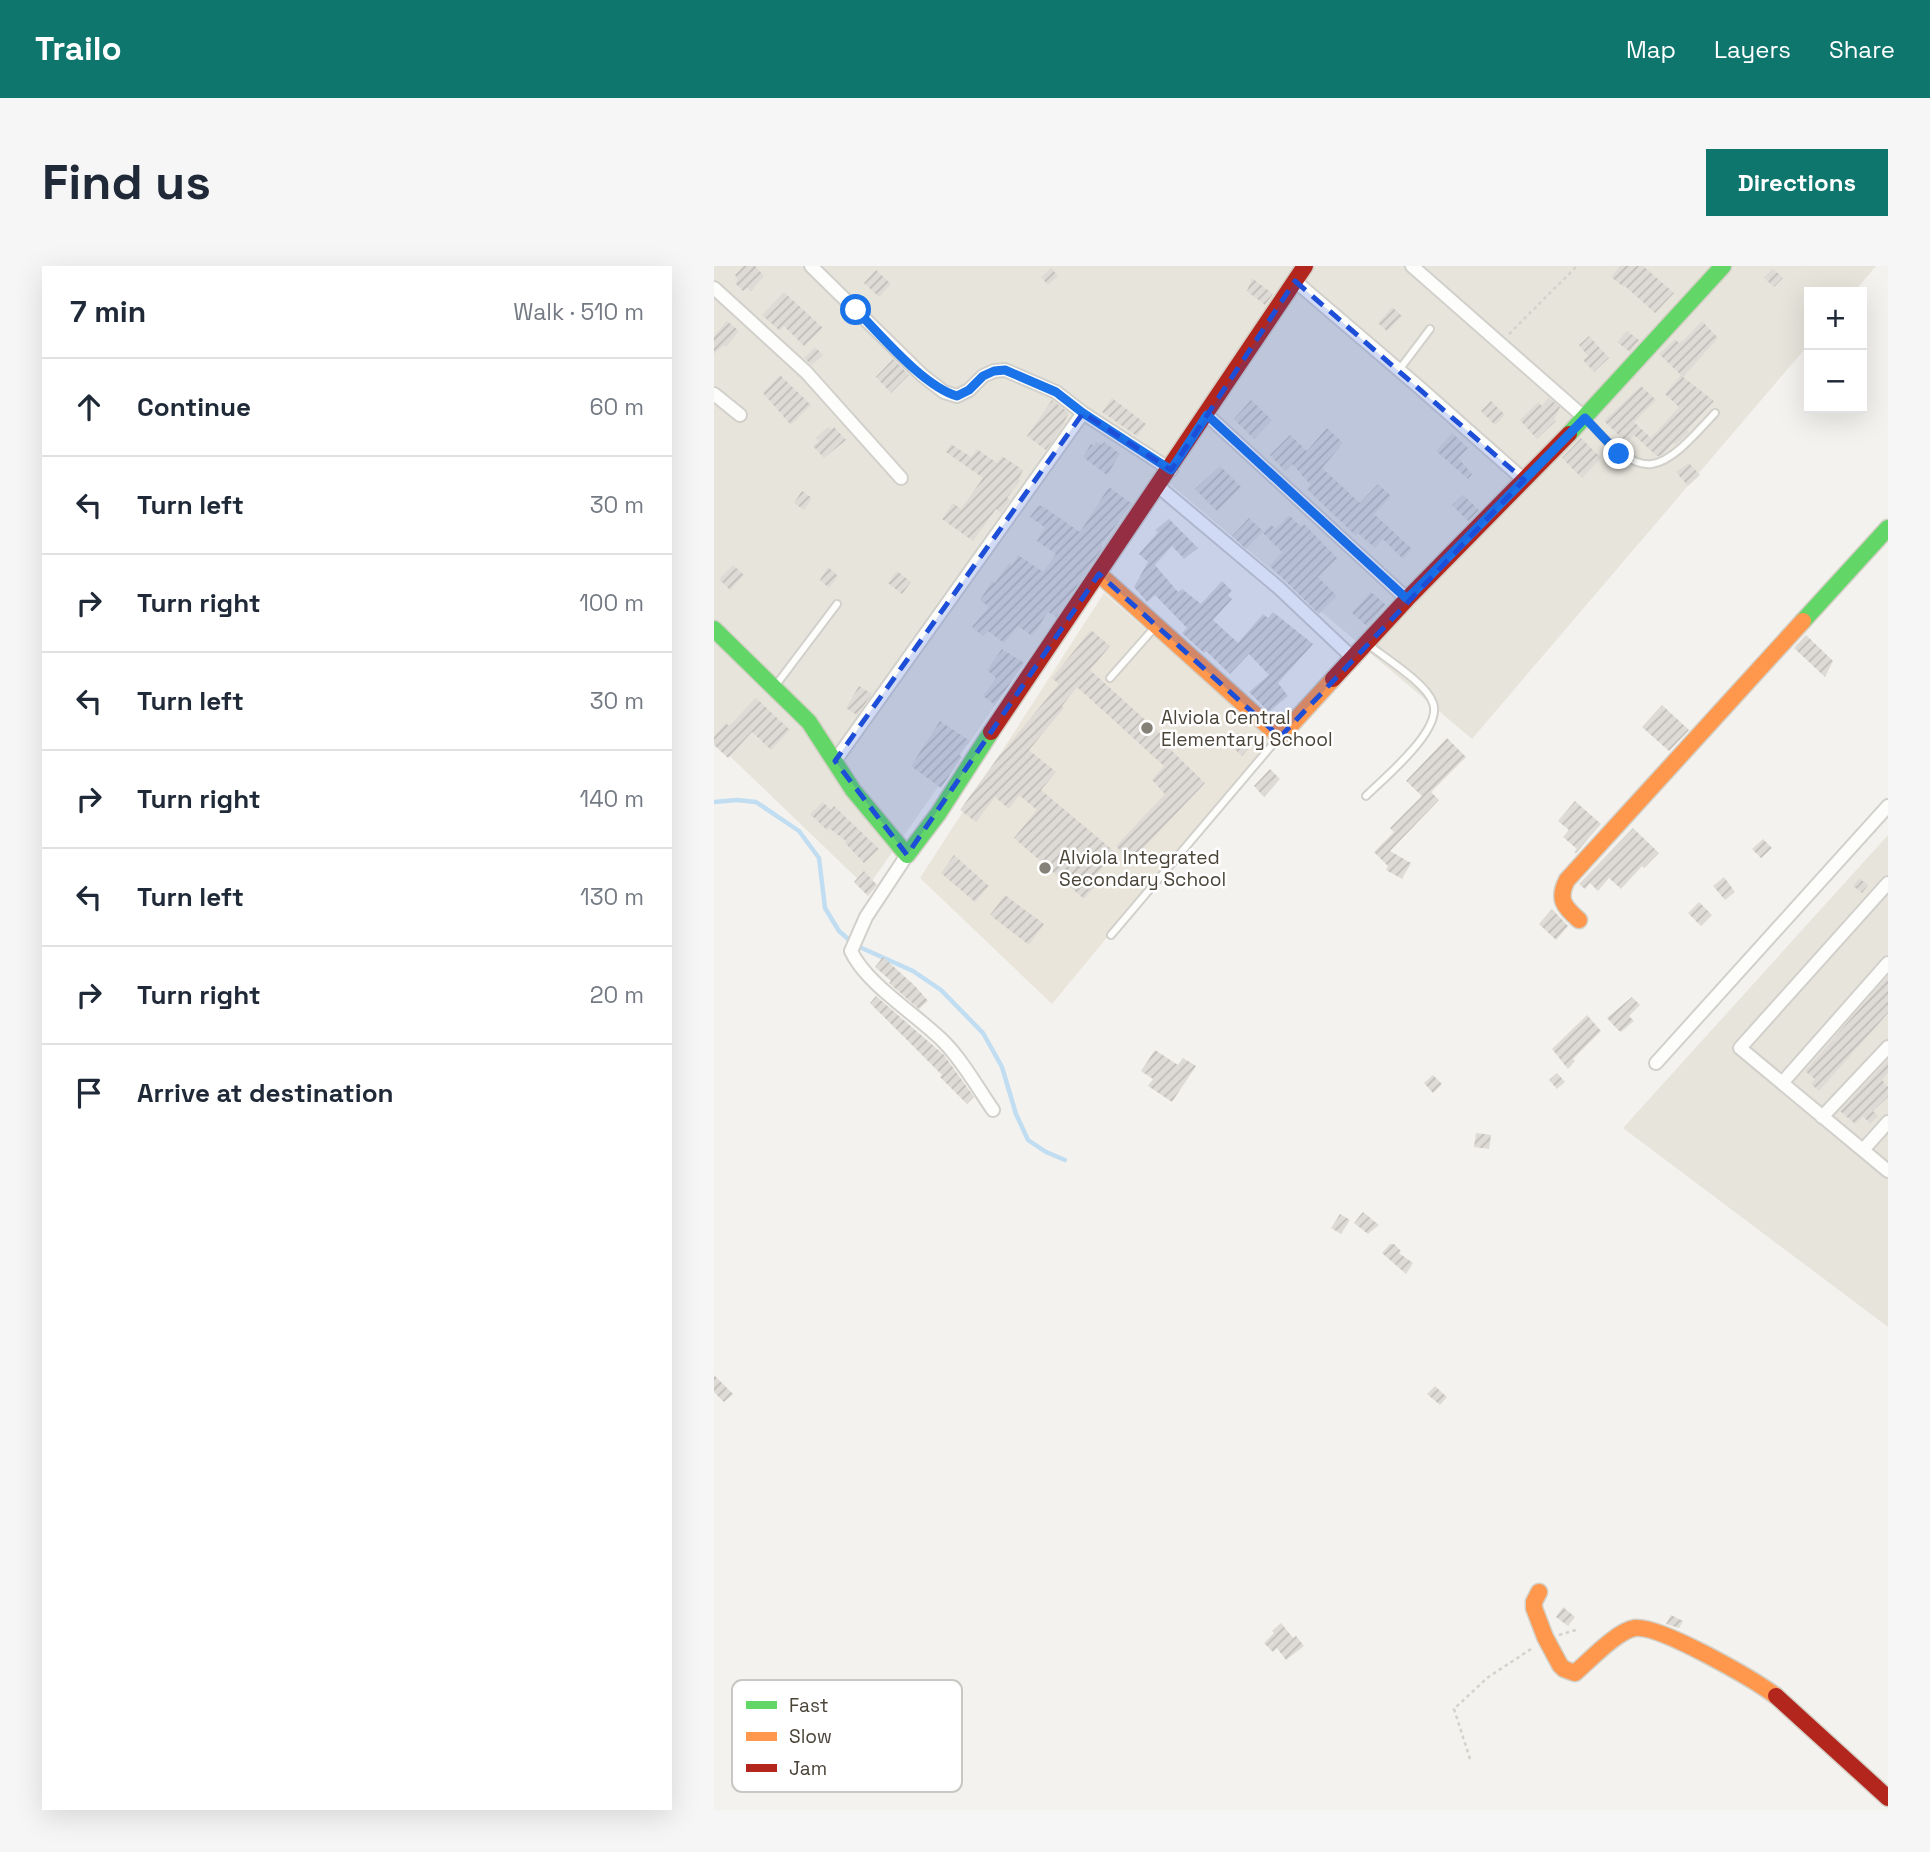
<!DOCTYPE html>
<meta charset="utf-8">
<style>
body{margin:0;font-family:"Space Grotesk",sans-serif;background:#f6f6f7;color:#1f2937}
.controls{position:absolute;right:21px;top:21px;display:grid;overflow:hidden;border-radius:0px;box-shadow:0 7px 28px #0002}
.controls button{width:63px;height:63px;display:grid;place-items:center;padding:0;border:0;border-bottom:2px solid #e0e1e3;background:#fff;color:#1f2937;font:35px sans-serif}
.stop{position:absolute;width:21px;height:21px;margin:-16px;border:5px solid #1a73e8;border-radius:50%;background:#fff}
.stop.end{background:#1a73e8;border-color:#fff;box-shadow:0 2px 7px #0008}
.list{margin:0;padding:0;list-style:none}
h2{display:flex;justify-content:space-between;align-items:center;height:91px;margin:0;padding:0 28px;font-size:30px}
h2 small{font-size:23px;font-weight:400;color:#747a83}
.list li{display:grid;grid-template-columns:46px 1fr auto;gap:21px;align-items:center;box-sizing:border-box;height:98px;padding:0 28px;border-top:2px solid #e0e1e3}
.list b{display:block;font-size:26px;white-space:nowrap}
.list em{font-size:23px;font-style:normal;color:#747a83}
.icon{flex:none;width:38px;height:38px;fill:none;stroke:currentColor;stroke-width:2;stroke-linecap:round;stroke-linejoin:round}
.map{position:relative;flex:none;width:1174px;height:1544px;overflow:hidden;border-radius:0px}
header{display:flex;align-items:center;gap:42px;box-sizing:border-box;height:98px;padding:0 35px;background:#0f766e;color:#fff}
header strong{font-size:33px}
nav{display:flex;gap:38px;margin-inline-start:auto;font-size:24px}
.intro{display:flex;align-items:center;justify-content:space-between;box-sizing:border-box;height:168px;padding:0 42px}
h1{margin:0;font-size:49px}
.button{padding:18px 32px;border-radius:0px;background:#0f766e;color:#fff;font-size:24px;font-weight:700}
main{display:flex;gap:42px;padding:0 42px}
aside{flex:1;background:#fff;border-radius:0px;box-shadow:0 7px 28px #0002}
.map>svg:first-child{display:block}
</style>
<header>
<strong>Trailo</strong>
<nav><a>Map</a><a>Layers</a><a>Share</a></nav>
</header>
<div class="intro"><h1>Find us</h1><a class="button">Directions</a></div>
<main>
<aside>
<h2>7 min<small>Walk · 510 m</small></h2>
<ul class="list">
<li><svg class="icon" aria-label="ahead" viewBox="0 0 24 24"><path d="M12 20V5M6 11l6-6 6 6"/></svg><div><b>Continue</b></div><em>60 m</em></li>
<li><svg class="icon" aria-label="left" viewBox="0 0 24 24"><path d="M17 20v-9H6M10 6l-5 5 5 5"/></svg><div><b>Turn left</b></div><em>30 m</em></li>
<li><svg class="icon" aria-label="right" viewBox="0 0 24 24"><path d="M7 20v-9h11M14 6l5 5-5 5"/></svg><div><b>Turn right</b></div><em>100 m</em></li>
<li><svg class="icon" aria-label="left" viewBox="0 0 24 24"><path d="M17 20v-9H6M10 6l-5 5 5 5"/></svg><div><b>Turn left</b></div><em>30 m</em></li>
<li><svg class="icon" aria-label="right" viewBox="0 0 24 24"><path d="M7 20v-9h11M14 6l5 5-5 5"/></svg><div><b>Turn right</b></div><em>140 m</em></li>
<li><svg class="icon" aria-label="left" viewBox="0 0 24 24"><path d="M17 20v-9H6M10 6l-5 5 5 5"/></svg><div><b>Turn left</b></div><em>130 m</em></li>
<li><svg class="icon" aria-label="right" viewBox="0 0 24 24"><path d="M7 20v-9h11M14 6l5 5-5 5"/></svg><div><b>Turn right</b></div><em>20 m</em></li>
<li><svg class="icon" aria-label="arrive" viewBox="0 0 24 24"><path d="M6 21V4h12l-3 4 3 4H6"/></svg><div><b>Arrive at destination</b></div></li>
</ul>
</aside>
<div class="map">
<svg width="1174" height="1544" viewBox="0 0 1174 1544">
<defs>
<pattern id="building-hatch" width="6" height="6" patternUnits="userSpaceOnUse" patternTransform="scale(1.75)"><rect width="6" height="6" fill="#dedbd6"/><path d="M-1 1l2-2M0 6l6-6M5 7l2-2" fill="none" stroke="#c0bdb8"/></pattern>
</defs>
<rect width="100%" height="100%" fill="#f4f2ee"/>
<!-- residential -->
<path fill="#e7e4dc" d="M0 0H1162L1140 26H1095V78L758 473 444 208 153 622 0 475Z
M1174 569V1061L909 862Z"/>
<!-- education -->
<path fill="#eae5da" d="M390 327 557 473 338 738 206 612Z"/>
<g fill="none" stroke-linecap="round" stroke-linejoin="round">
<!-- stream -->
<path stroke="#c0ddf1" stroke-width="4.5" d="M0 536 23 534 42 536 85 565 105 592 111 642 125 665 141 679 199 705 227 724 269 767 288 801 302 848 314 874 332 886 351 894"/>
</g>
<!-- building -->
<path fill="url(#building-hatch)" d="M30 0H41L50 10 37 25 33 22 29 25 21 17 24 14 21 9Z
M906 0H929L960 27 941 47 911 20 910 21 897 11Z
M337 2 344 10 334 19 327 11Z
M1059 3 1069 12 1060 21 1050 12Z
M162 4 177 18 165 31 150 17Z
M538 12 559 28 551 39 533 25Z
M70 26 109 62 90 80 70 60 66 65 48 49Z
M678 41 688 50 673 65 664 57Z
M13 55 25 65 12 81 10 79 0 88V70Z
M988 55 1004 72 969 111 1000 135 973 164 975 166 961 179 959 177 948 189 943 190 920 169 913 177 890 155 927 120 942 134 920 156 937 172 965 141 951 128 967 109 945 88 961 73 965 77 970 74Z
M913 65 925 74 916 86 903 76Z
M875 70 895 92 880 106 869 94 874 90 865 79Z
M101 81 109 89 98 99 90 92Z
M179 93 195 109 177 127 162 111Z
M66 109 97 139 77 159 49 127Z
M398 132 432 158 423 170 388 146Z
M835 132 846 141 840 154 842 155 823 173 806 154 824 136 828 140Z
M338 134 355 147 350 156 351 157 332 184 313 170Z
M537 134 558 154 540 173 520 153Z
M777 135 791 149 781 159 767 145Z
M114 161 117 163 120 161 132 174 110 192 99 180 105 175 102 172Z
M613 162 629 177 608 202 646 237 664 218 677 230 660 248 698 283 689 293 669 273 661 282 644 267 642 270 593 223 597 219 578 198 571 205 556 189 576 169 593 185Z
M738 167 754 182 744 192 758 208 754 213 722 185Z
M867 172 887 192 868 212 848 192Z
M382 176 388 179 390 176 406 188 393 209 369 191 377 178 380 180Z
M237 178 257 191 263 183 283 197 288 190 309 204 305 212 306 215 293 232 296 234 287 247 282 243 259 275 228 253 239 237 247 243 269 212 232 186Z
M975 197 986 209 974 220 962 206Z
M506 200 527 221 503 245 481 223Z
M395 221 418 238 387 279 389 281 342 351 334 346 318 370 304 360 290 377 274 365 269 370 258 361 275 341 266 334 278 315 281 317 295 297 298 299 304 289 329 306 342 288 323 275 331 261 316 251 324 240H328L366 266Z
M88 225 98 232 90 244 80 237Z
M749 229 765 244 754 255 738 239Z
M575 249 587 261 590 258 623 292 604 311 623 330 605 348 556 300 568 286 549 267 557 259 562 263Z
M535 252 549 265 532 283 518 270Z
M455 253 484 282 470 293 458 280 441 299 464 326 468 323 487 338 508 315 518 325 514 329 518 333 499 354 524 377 549 348 554 352 559 346 599 378 564 417 574 430 555 446 535 426 555 409 535 388 516 408 492 385 490 387 468 367 473 362 441 329 433 336 420 321 434 296 425 288 444 266 441 264Z
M19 299 30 309 16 324 5 313Z
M114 301 124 310 115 322 106 314Z
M183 305 197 316 188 328 174 317Z
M657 326 672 339 653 360 638 347Z
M377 364 396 380 376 404 459 479 456 483 491 517 416 596 402 580 451 528 438 514 450 500 363 421 348 440 350 442 315 484 342 506 327 524 401 586 379 613 384 617 370 633 300 572 323 544 305 529 295 543 281 531 262 556 246 544 285 490 345 418 338 412Z
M1092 369 1119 395 1111 411 1080 382Z
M288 383 310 397 281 439 269 430 282 412 273 404Z
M145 420 158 428 143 449 132 442Z
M42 432 76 464 57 484 38 466 14 492 0 479V471L12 457 15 460Z
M948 439 975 464 955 485 928 461Z
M226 455 256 475 245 488 248 491 227 522 197 500Z
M524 466 538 479 528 490 515 478Z
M733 472 752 491 717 526 725 534 676 585 697 597 688 613 672 604 674 600 660 586 680 566 676 562 708 530 692 515Z
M556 503 566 513 550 531 540 520Z
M861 535 887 558 862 587 860 586 863 583 849 571 855 564 844 555Z
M109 536 117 544 120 540 165 583 150 597 131 577 132 575 115 562 113 564 96 548Z
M919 562 945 587 930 602 928 600 907 623 895 612 884 625 876 617 871 623 865 618Z
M1049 573 1058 582 1047 592 1038 583Z
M240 589 275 620 261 636 227 607Z
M150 605 163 619 154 630 140 616Z
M1010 611 1021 626 1011 634 999 620Z
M1145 612 1154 619 1148 627 1139 620Z
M291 629 330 658 315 679 276 649Z
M985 636 998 649 987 660 974 647Z
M838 643 854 660 842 674 825 658Z
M169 691 201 720 214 735 205 743 175 717 177 715 161 701Z
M1174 710V747L1105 825 1097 818 1101 813 1091 805Z
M162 730 230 789 260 831 253 838 226 811 228 809 156 737Z
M918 731 926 739 915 750 920 755 907 766 904 764 893 752Z
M873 749 887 765 859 793 861 795 854 803 838 783Z
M441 784 464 799 469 792 482 800 458 836 434 820 439 813 427 805Z
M1174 794V807L1168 814 1174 821V831L1159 845 1164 850 1156 858 1149 850 1141 858 1126 845Z
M843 807 851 816 843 823 835 814Z
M719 809 728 818 719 827 710 817Z
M762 867 777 869 775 883 760 881Z
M649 946 665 959 654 968 640 957Z
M626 948 636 954 627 968 617 962Z
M676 978H680L687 985 685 987 699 997 692 1008 668 987Z
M0 1109 19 1128 10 1136 0 1126Z
M721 1120 733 1131 726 1139 713 1128Z
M849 1341 861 1351 854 1360 842 1351Z
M957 1349 969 1355 965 1362 952 1358Z
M567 1357 579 1372 582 1370 590 1380 572 1394 563 1382 559 1386 550 1377 560 1367 558 1365Z"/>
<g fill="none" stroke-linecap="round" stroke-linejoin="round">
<defs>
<path id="lane" d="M685 104 716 63
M872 153C932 220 945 208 1001 147
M396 412 441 361
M62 419 123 338
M652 530C670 512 729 464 719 437 712 417 671 392 655 379
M397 669 564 472"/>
<path id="street" d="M97 0 208 109 230 126 243 130 255 124 269 110 280 105 291 104 342 126 369 147 457 204
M698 0 871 152
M581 15 706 122 810 214
M0 22 92 106 187 212
M0 128 26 149
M493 149 693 333
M445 221 565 322 640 393
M121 495 369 147
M193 589 152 651 137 685C152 718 202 748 229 775 249 795 263 821 279 844
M1174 617 1026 782 1174 905
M942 797 1174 540
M1068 817 1174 697
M1108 851 1174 781
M1149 884 1174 856"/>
<path id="fast" d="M855 168 1009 0
M1089 355 1174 262
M0 363 95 456 139 524 193 589 224 548 277 466"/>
<path id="slow" d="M385 308 566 471 619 413
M865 654C850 641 843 633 853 614L1089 355
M825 1326 820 1336V1342L831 1371 846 1399 850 1403 861 1407C875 1395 904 1364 921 1362 946 1359 1039 1413 1062 1430"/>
<path id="jam" d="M619 413 693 333 855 168
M277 466 591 0
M1062 1430 1174 1532"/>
</defs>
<!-- lane casing -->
<use href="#lane" stroke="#d2d0cb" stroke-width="10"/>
<!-- street casing -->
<use href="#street" stroke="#d2d0cb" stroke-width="16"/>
<!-- fast casing -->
<use href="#fast" stroke="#d3cfc5" stroke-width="19"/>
<!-- slow casing -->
<use href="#slow" stroke="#d3cfc5" stroke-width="19"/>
<!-- jam casing -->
<use href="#jam" stroke="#d3cfc5" stroke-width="19"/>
<!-- path -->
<path stroke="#d3d2cc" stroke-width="2.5" stroke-dasharray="3.5 3.5" stroke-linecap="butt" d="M795 68 863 0
M845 1369 862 1364
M756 1493 740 1443 773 1412 820 1381"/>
<!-- lane -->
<use href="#lane" stroke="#fdfdfc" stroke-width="6"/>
<!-- street -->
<use href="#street" stroke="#fdfdfc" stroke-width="12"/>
<!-- fast -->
<use href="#fast" stroke="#63d668" stroke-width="16"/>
<!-- slow -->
<use href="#slow" stroke="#ff974d" stroke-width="16"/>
<!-- jam -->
<use href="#jam" stroke="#b3261e" stroke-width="16"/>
</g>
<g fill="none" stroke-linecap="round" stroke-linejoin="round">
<!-- route -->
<path stroke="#1a73e8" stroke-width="9" d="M142 44C168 70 209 120 243 130L255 124 269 110 280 105 291 104 342 126 369 147 457 204 493 149 693 333 871 152 905 188"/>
</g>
<!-- marked area -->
<path fill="#1d4ed8" fill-opacity="0.2" stroke="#1d4ed8" stroke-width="5" stroke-dasharray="14 9" stroke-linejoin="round" d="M581 15 810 214 566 471 385 308 193 589 121 495 369 147 457 204Z"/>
<!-- markers -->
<g fill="#868178" stroke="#fff" stroke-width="2.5">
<circle cx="433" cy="462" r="7"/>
<circle cx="331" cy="602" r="7"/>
</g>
<g text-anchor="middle" stroke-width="5" stroke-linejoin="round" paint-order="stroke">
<!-- poi labels -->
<g font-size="19" fill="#4b4439" stroke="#fff" text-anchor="start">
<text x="447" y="458">Alviola Central<tspan x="447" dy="22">Elementary School</tspan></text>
<text x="345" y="598">Alviola Integrated<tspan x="345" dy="22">Secondary School</tspan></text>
</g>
</g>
<!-- legend -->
<rect x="18" y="1414" width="230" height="112" rx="10" fill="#fff" stroke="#c9c7c4" stroke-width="2"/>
<rect x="32" y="1435" width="31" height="8" fill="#63d668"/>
<rect x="32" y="1466" width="31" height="9" fill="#ff974d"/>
<rect x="32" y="1498" width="31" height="8" fill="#b3261e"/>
<g font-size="19" fill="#4b4439">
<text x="75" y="1446">Fast</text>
<text x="75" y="1477">Slow</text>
<text x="75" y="1509">Jam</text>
</g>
</svg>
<div class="controls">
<button>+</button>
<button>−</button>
</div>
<div class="stop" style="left:142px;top:44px"></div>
<div class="stop end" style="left:905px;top:188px"></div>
</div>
</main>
